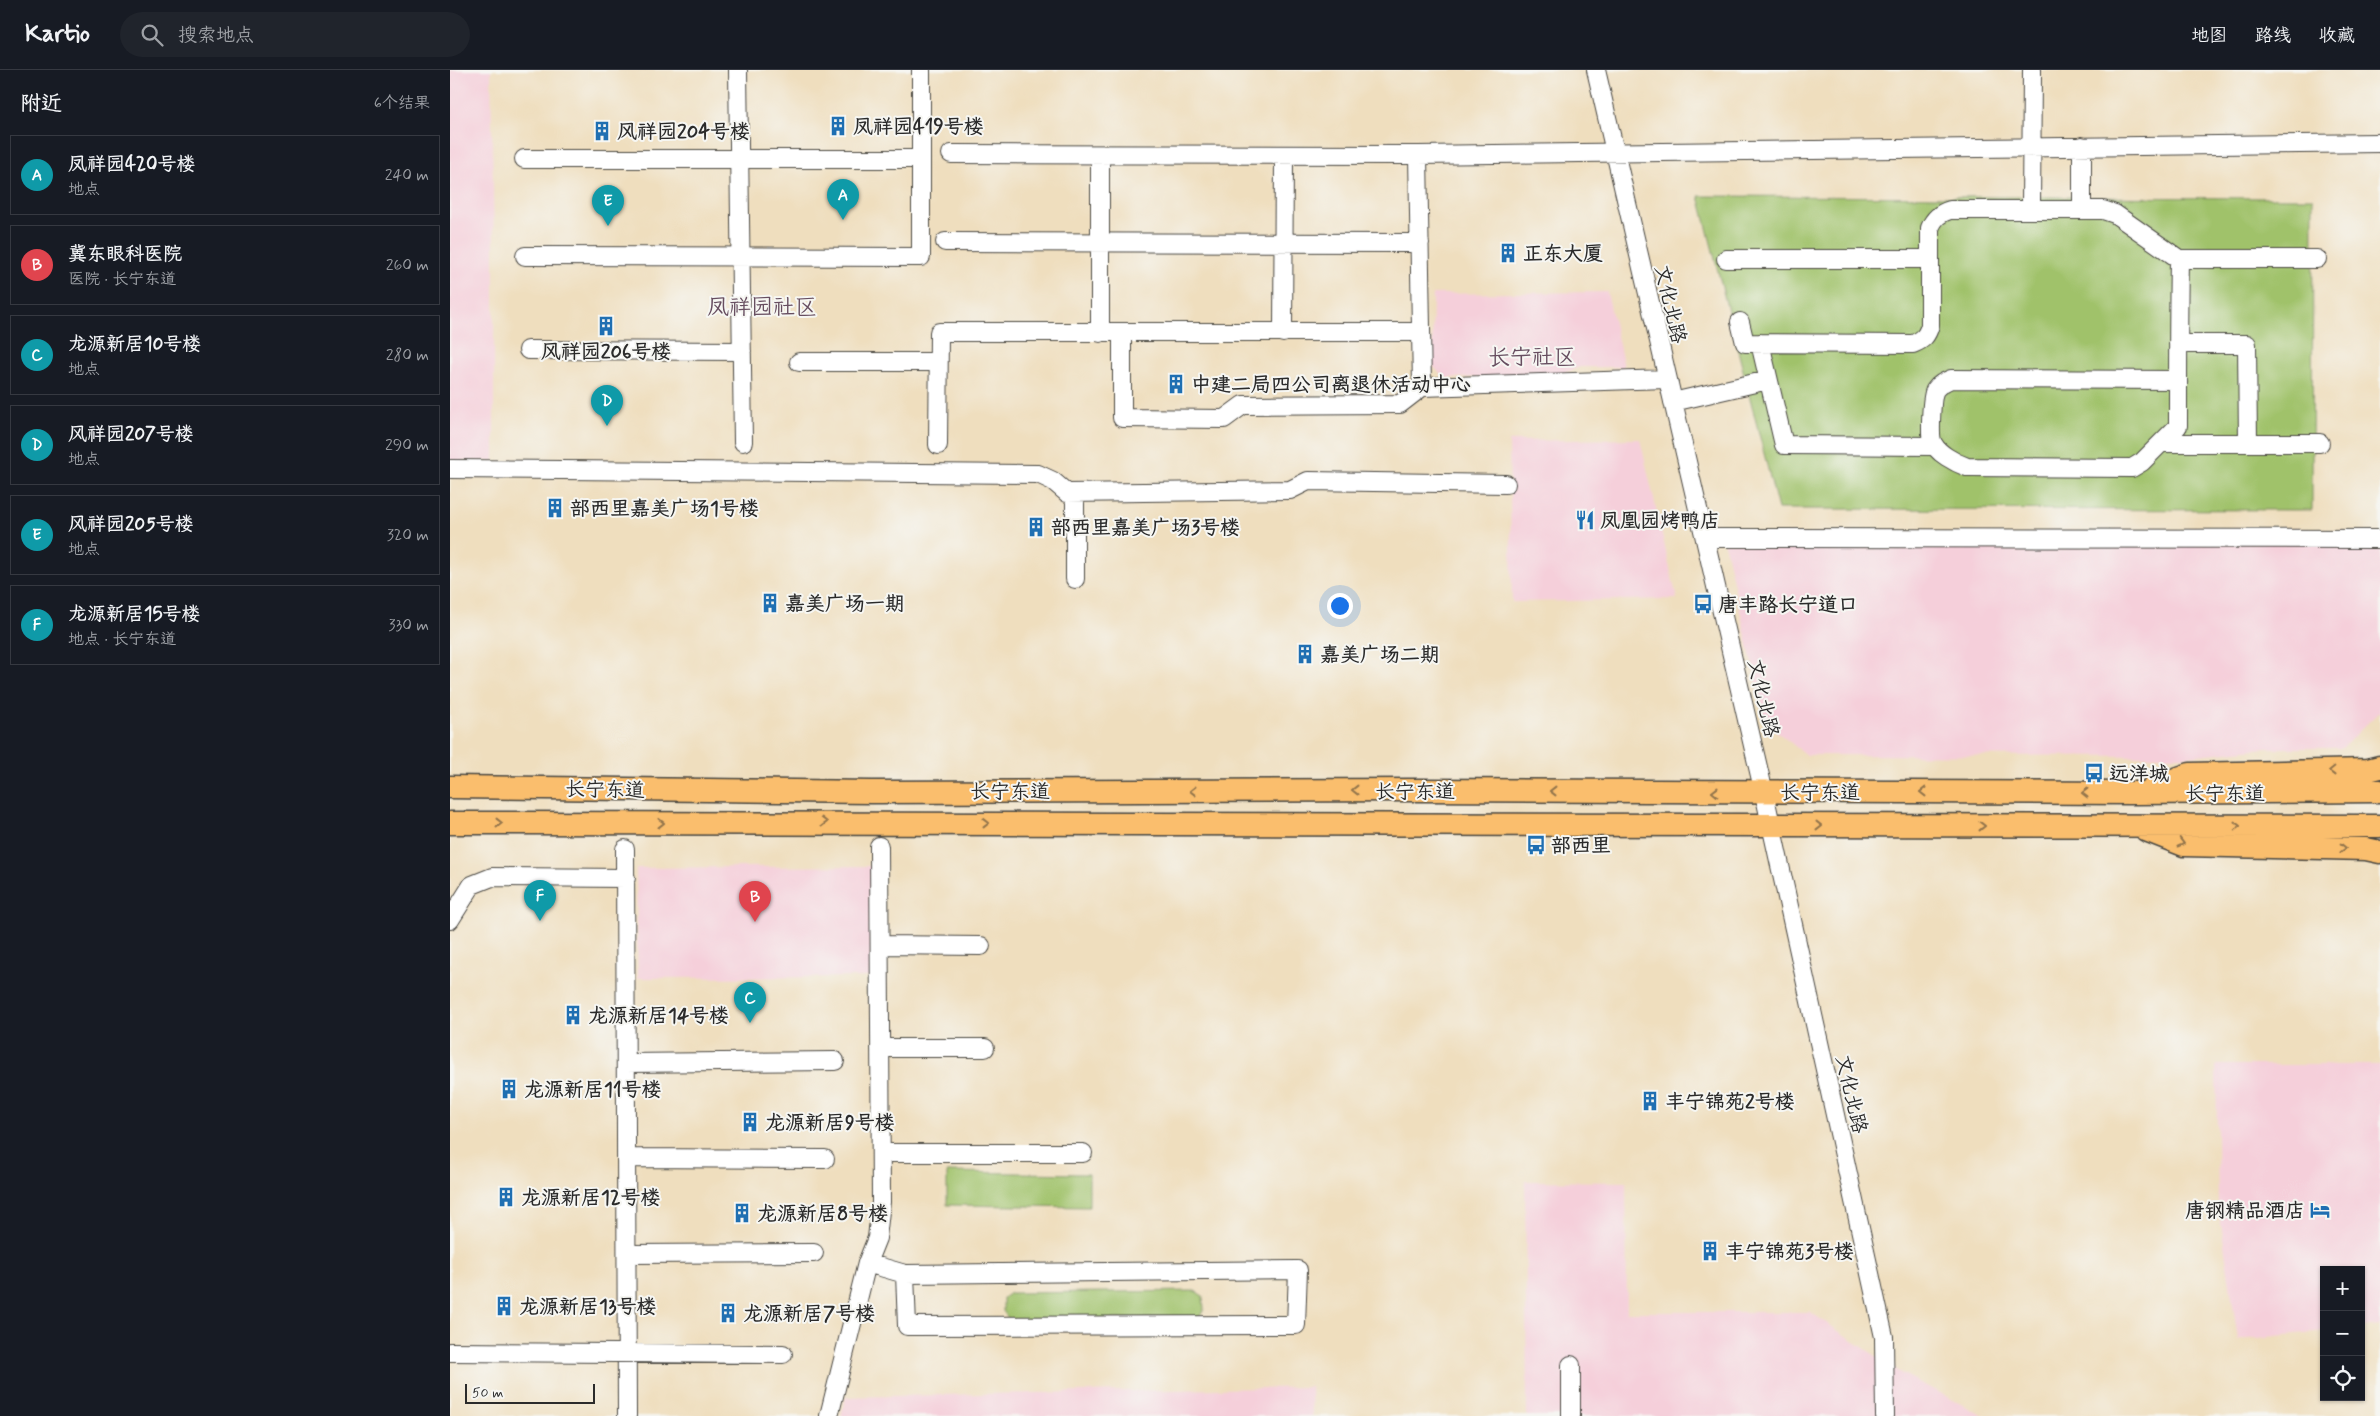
<!DOCTYPE html>
<html lang="zh">
<meta charset="utf-8">
<style>
body{margin:0;font-family:Mynerve,"LXGW WenKai TC",sans-serif;background:#20242c;color:#f1f3f6}
.controls{position:absolute;right:15px;bottom:15px;display:grid;overflow:hidden;border-radius:0px;box-shadow:0 1px 4px #0004}
.controls button{width:45px;height:45px;display:grid;place-items:center;padding:0;border:0;border-bottom:1px solid #363941;background:#171b24;color:#f1f3f6;font:25px sans-serif}
.scale{position:absolute;left:15px;bottom:12px;width:130px;box-sizing:border-box;padding-left:5px;border:2px solid #2b2b2b;border-top:0;font-size:14px;line-height:18px;white-space:nowrap;color:#2b2b2b;-webkit-text-stroke:4px #f6f6f2;paint-order:stroke}
.you{position:absolute;left:889px;top:535px;width:18px;height:18px;margin:-12px;border:4px solid #fff;border-radius:50%;background:#1a73e8;box-shadow:0 0 0 8px #1a73e833}
.badge{display:grid;place-items:center;width:32px;height:32px;border-radius:50%;background:#1f6fb2;color:#fff;font-size:16px;font-weight:700}
.pin{position:absolute;translate:-50% -41px;filter:drop-shadow(0 1px 2px #0008)}
.pin::after{content:'';position:absolute;top:26px;width:18px;height:15px;background:inherit;clip-path:polygon(0 0,100% 0,50% 100%)}
.list{margin:0;padding:0;list-style:none}
h2{display:flex;justify-content:space-between;align-items:center;height:65px;margin:0;padding:0 20px;font-size:21px}
h2 small{font-size:16px;font-weight:400;color:#9ea1a6}
.list li{display:grid;grid-template-columns:32px 1fr auto;gap:15px;align-items:center;box-sizing:border-box;height:80px;margin:0 10px 10px;padding:0 10px;border:1px solid #363941;border-radius:0px}
.list b{display:block;font-size:19px;white-space:nowrap}
.list p{margin:0;font-size:16px;white-space:nowrap;color:#9ea1a6}
.list em{font-size:16px;font-style:normal;color:#9ea1a6}
.icon{flex:none;width:28px;height:28px;fill:none;stroke:currentColor;stroke-width:2;stroke-linecap:round;stroke-linejoin:round}
.map{position:relative;flex:none;width:1930px;height:1346px;overflow:hidden}
header{display:flex;align-items:center;gap:30px;box-sizing:border-box;height:70px;padding:0 25px;background:#171b24;border-bottom:1px solid #363941}
header strong{font-size:24px}
nav{display:flex;gap:28px;margin-inline-start:auto;font-size:18px}
.search{width:350px;height:45px;background:#20242c;display:flex;align-items:center;gap:12px;box-sizing:border-box;padding:0 18px;border-radius:28px;color:#9ea1a6;font-size:19px}
main{display:flex}
aside{flex:1;background:#171b24}
.map>svg:first-child{display:block}
</style>
<header>
<strong>Kartio</strong>
<div class="search"><svg class="icon" aria-label="search" viewBox="0 0 24 24"><circle cx="10" cy="10" r="6"/><path d="M15 15l6 6"/></svg>搜索地点</div>
<nav><a>地图</a><a>路线</a><a>收藏</a></nav>
</header>
<main>
<aside>
<h2>附近<small>6个结果</small></h2>
<ul class="list">
<li><span class="badge" style="background:#0f9aa8">A</span><div><b>凤祥园420号楼</b><p>地点</p></div><em>240 m</em></li>
<li><span class="badge" style="background:#e0444e">B</span><div><b>冀东眼科医院</b><p>医院 · 长宁东道</p></div><em>260 m</em></li>
<li><span class="badge" style="background:#0f9aa8">C</span><div><b>龙源新居10号楼</b><p>地点</p></div><em>280 m</em></li>
<li><span class="badge" style="background:#0f9aa8">D</span><div><b>风祥园207号楼</b><p>地点</p></div><em>290 m</em></li>
<li><span class="badge" style="background:#0f9aa8">E</span><div><b>风祥园205号楼</b><p>地点</p></div><em>320 m</em></li>
<li><span class="badge" style="background:#0f9aa8">F</span><div><b>龙源新居15号楼</b><p>地点 · 长宁东道</p></div><em>330 m</em></li>
</ul>
</aside>
<div class="map">
<svg width="1930" height="1346" viewBox="0 0 1930 1346">
<rect width="100%" height="100%" fill="#f6f6f2"/>
<filter id="ink" filterUnits="userSpaceOnUse"><feTurbulence type="fractalNoise" baseFrequency=".02" numOctaves="2"/><feDisplacementMap in="SourceGraphic" scale="10" xChannelSelector="R" yChannelSelector="G"/><feConvolveMatrix kernelMatrix="1 2 1 2 8 2 1 2 1" color-interpolation-filters="sRGB"/></filter>
<filter id="wash" filterUnits="userSpaceOnUse"><feTurbulence type="fractalNoise" baseFrequency=".0096" numOctaves="4" result="noise"/><feDisplacementMap in="SourceGraphic" scale="20" xChannelSelector="R" yChannelSelector="G"/><feGaussianBlur stdDeviation="1.12" result="paint"/><feColorMatrix in="noise" values="0 0 0 0 0 0 0 0 0 0 0 0 0 0 0 0 0 1.4 0 .05"/><feComposite in="paint" operator="in"/></filter>
<g filter="url(#wash)">
<rect width="100%" height="100%" fill="#efdebe"/>
<!-- built -->
<path fill="#f5cfda" d="M0 0H41L44 177V391H0Z
M1157 222 1174 297H1130L1105 306 994 308 982 295 983 224Z
M1190 369 1227 529 1062 532 1059 371Z
M1930 467V641L1892 678H1815L1738 686 1356 685 1316 653 1273 468Z
M421 796 423 907 188 908 186 798Z
M1766 995H1930V1256L1911 1258V1200H1874V1261L1788 1270 1768 1133Z
M1075 1111 1176 1112 1177 1242H1360L1453 1304 1534 1346H1077Z
M861 1317 862 1346H391L396 1327Z"/>
<!-- green -->
<path fill="#a0c26b" stroke="#66764b" d="M1249 126 1863 128 1862 440 1328 439Z
M497 1102 639 1104V1137L497 1135Z
M745 1221 753 1226 754 1239 749 1248 560 1251 553 1241V1228L560 1223Z"/>
</g>
<g filter="url(#ink)">
<g fill="none" stroke-linecap="round" stroke-linejoin="round">
<defs>
<path id="minor" d="M288 0 293 372
M1146 0 1314 723 1434 1267 1435 1346
M501 84 968 85 1930 73
M968 85 972 317
M74 89H471
M1581 140 1582 0
M1632 140V76
M495 172 970 173
M75 186 471 187V0
M1276 189H1480
M1290 252 1295 273 1463 274C1473 270 1477 266 1480 255V158C1484 148 1490 143 1500 140H1653L1665 144 1729 189
M650 263V85
M672 263V348L774 349 793 335 950 334 972 317 1217 309
M833 263 834 85
M1310 273 1334 375 1485 376
M1728 274H1797L1798 373
M78 280 292 281
M349 292H488
M1728 310 1501 309C1494 312 1489 314 1485 320 1481 327 1480 364 1482 371 1486 383 1506 393 1517 397L1682 398 1692 392 1728 356C1728 300 1728 245 1729 189H1867
M1223 332 1318 310
M1711 373H1870
M488 375 489 262H971
M0 399 588 404 603 411 617 423 840 420 858 411 1056 414
M625 423V509
M1255 468 1930 469
M175 779 177 1346
M0 850 22 815 42 807 176 808
M430 875 531 876
M430 978H535
M176 993 385 991
M431 1083H633
M177 1088 375 1089
M177 1184 364 1183
M417 1193 455 1204 848 1200 846 1255 457 1256 455 1204
M0 1282 333 1284
M379 1346 417 1193 427 1168 431 1132 429 776
M1121 1346V1295"/>
<path id="major" d="M0 717 422 722 967 720 1684 723 1930 721
M1703 717 1740 704 1918 700 1930 697
M0 753 1930 756
M1696 760 1734 775 1916 779 1930 782"/>
</defs>
<!-- minor casing -->
<use href="#minor" stroke="#484641" stroke-width="20"/>
<!-- major casing -->
<use href="#major" stroke="#484641" stroke-width="25"/>
<!-- minor -->
<use href="#minor" stroke="#fff" stroke-width="18"/>
<!-- major -->
<use href="#major" stroke="#fabe6d" stroke-width="22"/>
</g>
<!-- one-way arrows -->
<defs><path id="oneway-chevron" d="M-2-3.5L2.5 0L-2 3.5" fill="none" stroke-width="1.6" stroke-linecap="round" stroke-linejoin="round" transform="scale(1.25)"/></defs>
<g stroke="#92744c">
<use href="#oneway-chevron" transform="translate(1882 701) rotate(179)"/>
<use href="#oneway-chevron" transform="translate(905 720) rotate(180)"/>
<use href="#oneway-chevron" transform="translate(743 721) rotate(180)"/>
<use href="#oneway-chevron" transform="translate(1103 721) rotate(-180)"/>
<use href="#oneway-chevron" transform="translate(1265 722) rotate(-179)"/>
<use href="#oneway-chevron" transform="translate(1473 722) rotate(-180)"/>
<use href="#oneway-chevron" transform="translate(1635 723) rotate(-180)"/>
<use href="#oneway-chevron" transform="translate(374 752)"/>
<use href="#oneway-chevron" transform="translate(49 753)"/>
<use href="#oneway-chevron" transform="translate(211 753)"/>
<use href="#oneway-chevron" transform="translate(536 753)"/>
<use href="#oneway-chevron" transform="translate(1369 756)"/>
<use href="#oneway-chevron" transform="translate(1532 756)"/>
<use href="#oneway-chevron" transform="translate(1787 756)"/>
<use href="#oneway-chevron" transform="translate(1731 773) rotate(15)"/>
<use href="#oneway-chevron" transform="translate(1893 778) rotate(1)"/>
</g>
</g>
<!-- icons -->
<defs>
<symbol id="building-bare" viewBox="-9 -9 18 18"><path d="M-4-6H4V6H1V3H-1V6H-4ZM-2.5-4.3h1.7v1.8h-1.7ZM.8-4.3h1.7v1.8H.8ZM-2.5-1h1.7V.8h-1.7ZM.8-1h1.7V.8H.8Z" fill="#1f6fb2" stroke="#f6f6f2" stroke-width="2.5" paint-order="stroke"/></symbol>
<symbol id="restaurant-bare" viewBox="-9 -9 18 18"><path d="M-5-6h1v4h1v-4h1v4h1v-4h1v5L-1.5 .5V6h-2V.5L-5-1ZM5-6V6H3V1.5H1.5Q1.5-4 5-6Z" fill="#1f6fb2" stroke="#f6f6f2" stroke-width="2.5" paint-order="stroke"/></symbol>
<symbol id="bus-bare" viewBox="-9 -9 18 18"><path d="M-5-6H5V4H4V6H2V4H-2V6H-4V4H-5ZM-3.5-4V0h7V-4ZM-3.5 1.2v1.5H-2V1.2ZM2 1.2v1.5H3.5V1.2Z" fill="#1f6fb2" stroke="#f6f6f2" stroke-width="2.5" paint-order="stroke"/></symbol>
<symbol id="hotel-bare" viewBox="-9 -9 18 18"><path d="M-6-4.5h1.5V1H6V5H4.5V3h-9V5H-6ZM-4 0a1.8 1.8 0 1 1 3.6 0ZM.5 0V-2.5h3Q6-2.5 6 0Z" fill="#1f6fb2" stroke="#f6f6f2" stroke-width="2.5" paint-order="stroke"/></symbol>
</defs>
<g fill-rule="evenodd">
<use href="#building-bare" x="374" y="42" width="28" height="28"/>
<use href="#building-bare" x="138" y="47" width="28" height="28"/>
<use href="#building-bare" x="1044" y="169" width="28" height="28"/>
<use href="#building-bare" x="142" y="242" width="28" height="28"/>
<use href="#building-bare" x="712" y="300" width="28" height="28"/>
<use href="#building-bare" x="91" y="424" width="28" height="28"/>
<use href="#restaurant-bare" x="1121" y="436" width="28" height="28"/>
<use href="#building-bare" x="572" y="443" width="28" height="28"/>
<use href="#building-bare" x="306" y="519" width="28" height="28"/>
<use href="#bus-bare" x="1239" y="520" width="28" height="28"/>
<use href="#building-bare" x="841" y="570" width="28" height="28"/>
<use href="#bus-bare" x="1630" y="689" width="28" height="28"/>
<use href="#bus-bare" x="1072" y="761" width="28" height="28"/>
<use href="#building-bare" x="109" y="931" width="28" height="28"/>
<use href="#building-bare" x="45" y="1005" width="28" height="28"/>
<use href="#building-bare" x="1186" y="1017" width="28" height="28"/>
<use href="#building-bare" x="286" y="1038" width="28" height="28"/>
<use href="#building-bare" x="42" y="1113" width="28" height="28"/>
<use href="#hotel-bare" x="1856" y="1126" width="28" height="28"/>
<use href="#building-bare" x="278" y="1129" width="28" height="28"/>
<use href="#building-bare" x="1246" y="1167" width="28" height="28"/>
<use href="#building-bare" x="40" y="1222" width="28" height="28"/>
<use href="#building-bare" x="264" y="1229" width="28" height="28"/>
</g>
<g text-anchor="middle" stroke-width="4" stroke-linejoin="round" paint-order="stroke">
<!-- poi labels -->
<g font-size="20" font-weight="bold" fill="#2b2b2b" stroke="#f6f6f2" text-anchor="start">
<text x="403" y="63">凤祥园419号楼</text>
<text x="167" y="68">风祥园204号楼</text>
<text x="1073" y="190">正东大厦</text>
<text x="156" y="288" text-anchor="middle">风祥园206号楼</text>
<text x="741" y="321">中建二局四公司离退休活动中心</text>
<text x="120" y="445">部西里嘉美广场1号楼</text>
<text x="1150" y="457">凤凰园烤鸭店</text>
<text x="601" y="464">部西里嘉美广场3号楼</text>
<text x="335" y="540">嘉美广场一期</text>
<text x="1268" y="541">唐丰路长宁道口</text>
<text x="870" y="591">嘉美广场二期</text>
<text x="1659" y="710">远洋城</text>
<text x="1101" y="782">部西里</text>
<text x="138" y="952">龙源新居14号楼</text>
<text x="74" y="1026">龙源新居11号楼</text>
<text x="1215" y="1038">丰宁锦苑2号楼</text>
<text x="315" y="1059">龙源新居9号楼</text>
<text x="71" y="1134">龙源新居12号楼</text>
<text x="1855" y="1147" text-anchor="end">唐钢精品酒店</text>
<text x="307" y="1150">龙源新居8号楼</text>
<text x="1275" y="1188">丰宁锦苑3号楼</text>
<text x="69" y="1243">龙源新居13号楼</text>
<text x="293" y="1250">龙源新居7号楼</text>
</g>
<!-- street labels -->
<g font-size="20" fill="#2b2b2b" stroke="#f6f6f2">
<text transform="translate(1221 234) rotate(77)" y="7">文化北路</text>
<text transform="translate(1314 628) rotate(77)" y="7">文化北路</text>
<text transform="translate(155 719) rotate(1)" y="7">长宁东道</text>
<text x="560" y="728">长宁东道</text>
<text x="965" y="728">长宁东道</text>
<text x="1370" y="729">长宁东道</text>
<text x="1775" y="730">长宁东道</text>
<text transform="translate(1402 1024) rotate(77)" y="7">文化北路</text>
</g>
<!-- quarter labels -->
<g font-size="22" fill="#674e60" stroke="#f6f6f2">
<text x="312" y="244">凤祥园社区</text>
<text x="1082" y="294">长宁社区</text>
</g>
</g>
</svg>
<div class="controls">
<button>+</button>
<button>−</button>
<button><svg class="icon" aria-label="locate" viewBox="0 0 24 24"><circle cx="12" cy="12" r="6"/><path d="M12 2v4M12 18v4M2 12h4M18 12h4"/></svg></button>
</div>
<div class="scale">50 m</div>
<div class="you"></div>
<div class="pin badge" style="left:393px;top:150px;background:#0f9aa8">A</div>
<div class="pin badge" style="left:305px;top:852px;background:#e0444e">B</div>
<div class="pin badge" style="left:300px;top:953px;background:#0f9aa8">C</div>
<div class="pin badge" style="left:157px;top:356px;background:#0f9aa8">D</div>
<div class="pin badge" style="left:158px;top:156px;background:#0f9aa8">E</div>
<div class="pin badge" style="left:90px;top:851px;background:#0f9aa8">F</div>
</div>
</main>
